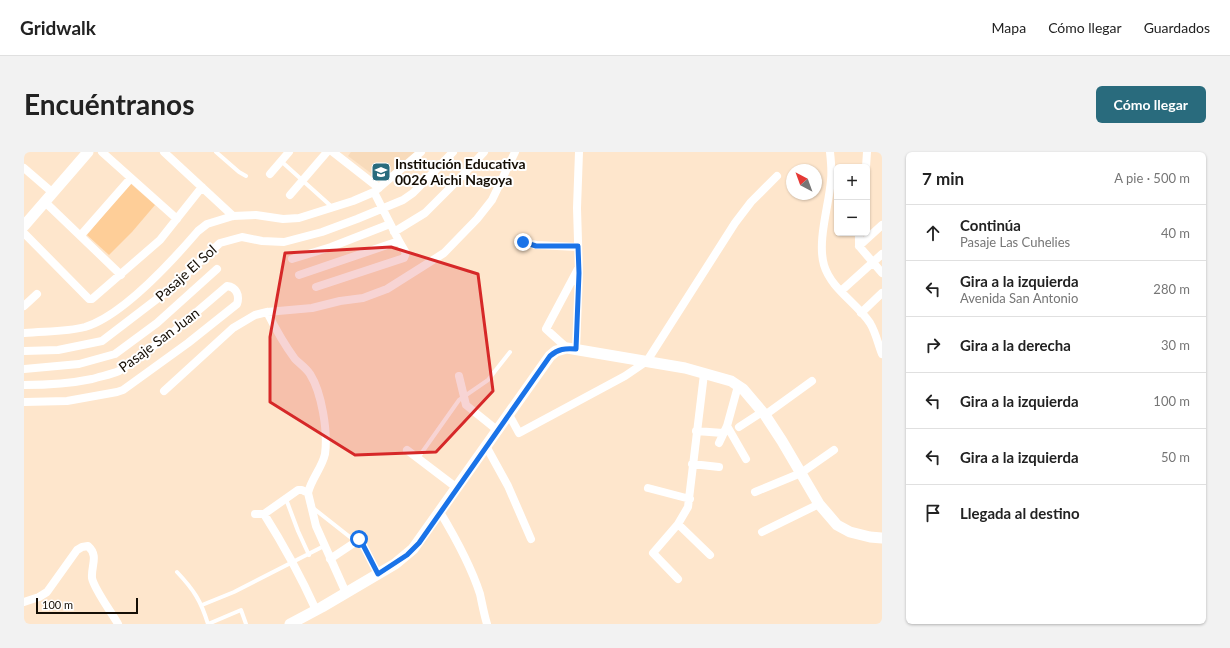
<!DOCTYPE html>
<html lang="es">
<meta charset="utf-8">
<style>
body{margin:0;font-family:Lato,sans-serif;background:#f2f2f2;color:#222}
.controls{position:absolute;right:12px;top:12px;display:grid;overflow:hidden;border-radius:6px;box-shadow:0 1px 3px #0004}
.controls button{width:36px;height:36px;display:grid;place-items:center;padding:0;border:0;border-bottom:1px solid #e0e0e0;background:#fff;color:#222;font:20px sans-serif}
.compass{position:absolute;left:762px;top:12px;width:36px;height:36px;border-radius:50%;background:#fff;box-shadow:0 1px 3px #0004;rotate:319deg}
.scale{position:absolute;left:12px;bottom:10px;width:102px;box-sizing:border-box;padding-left:4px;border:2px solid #150e05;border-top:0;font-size:11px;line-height:14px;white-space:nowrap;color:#150e05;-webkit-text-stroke:3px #fff;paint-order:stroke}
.stop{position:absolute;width:12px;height:12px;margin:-9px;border:3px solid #1a73e8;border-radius:50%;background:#fff}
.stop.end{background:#1a73e8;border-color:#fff;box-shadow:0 1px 4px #0008}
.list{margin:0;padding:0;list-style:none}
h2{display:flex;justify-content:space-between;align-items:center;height:52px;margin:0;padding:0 16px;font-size:17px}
h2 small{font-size:13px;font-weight:400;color:#767676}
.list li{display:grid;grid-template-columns:26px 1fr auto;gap:12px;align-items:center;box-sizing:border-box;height:56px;padding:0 16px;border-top:1px solid #e0e0e0}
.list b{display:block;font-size:15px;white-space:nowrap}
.list p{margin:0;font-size:13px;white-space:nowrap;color:#767676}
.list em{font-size:13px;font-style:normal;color:#767676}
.icon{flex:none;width:22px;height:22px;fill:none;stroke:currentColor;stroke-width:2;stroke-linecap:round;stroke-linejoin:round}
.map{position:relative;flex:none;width:858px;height:472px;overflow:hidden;border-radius:6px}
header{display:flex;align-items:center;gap:24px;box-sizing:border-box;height:56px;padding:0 20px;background:#fff;border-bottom:1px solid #e0e0e0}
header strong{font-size:19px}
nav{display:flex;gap:22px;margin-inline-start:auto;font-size:14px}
.intro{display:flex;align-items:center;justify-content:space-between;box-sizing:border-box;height:96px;padding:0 24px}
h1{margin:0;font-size:28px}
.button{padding:10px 18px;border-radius:6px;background:#296b7d;color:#fff;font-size:14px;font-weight:700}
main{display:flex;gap:24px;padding:0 24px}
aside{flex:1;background:#fff;border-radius:6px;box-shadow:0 1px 3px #0004}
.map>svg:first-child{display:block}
</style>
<header>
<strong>Gridwalk</strong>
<nav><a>Mapa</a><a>Cómo llegar</a><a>Guardados</a></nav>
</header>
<div class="intro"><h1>Encuéntranos</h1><a class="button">Cómo llegar</a></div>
<main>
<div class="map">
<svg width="858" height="472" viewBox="0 0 858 472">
<rect width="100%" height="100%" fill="#fee6cc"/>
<!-- built -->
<path fill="#f8dbbb" d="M327 0H392L379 12 356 28 324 4Z"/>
<!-- green -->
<path fill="#fece98" d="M106 31 131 53 108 80 85 103 63 83Z"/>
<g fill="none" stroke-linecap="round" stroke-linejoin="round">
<!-- lane -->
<path stroke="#fff" stroke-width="4" d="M192 0 215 20 222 24
M257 9 308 55
M394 306 435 248 464 228 486 200
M262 347 274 379 285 403
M289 356 331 389
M153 420C170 438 177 449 184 472
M178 453 210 440 300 394
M184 472 217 458 222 472"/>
<!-- street -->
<path stroke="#fff" stroke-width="8" d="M78 0 153 67
M140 0 209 64
M309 0 355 36
M806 0C807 9 808 19 807 28 805 53 793 89 800 113 807 137 833 151 846 171 852 181 854 192 858 202
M842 15 843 0
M0 16 29 41
M246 22 265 0
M266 43 303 0
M21 50 97 123
M858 73 835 94 858 121
M370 80 401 61 437 25 460 0
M0 81 65 147H68L136 88 178 35
M835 81V94
M57 83 107 26
M499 90 512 93 554 95
M268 107 307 95 366 72
M275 123 375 89
M292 135 380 106 382 101 375 89 350 40
M817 139 858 102
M0 154 13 142
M243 160C251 176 260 192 271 207 276 212 282 216 286 222 298 241 304 280 301 302 298 316 287 327 284 341L292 374 322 441
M837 161 858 141
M0 181C20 179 42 180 61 175 98 164 149 108 174 79L183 72 209 64 232 63 259 67 275 66 329 49 350 40 397 0
M543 196 522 177 554 117
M552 197 555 121 553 56 555 0
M0 199 34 198 78 189 146 137 196 91 218 85 238 89 260 90 298 80 333 67 379 48 389 41 398 32 429 0
M0 217 55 212 91 202 133 171 193 117
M435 224 442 253 473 278
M0 233C25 233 44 232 68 227 77 224 86 223 95 219L148 181 203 134C212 135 216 143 213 152L164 191 99 238 93 240 43 249 0 250
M140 239 209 176 231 163 243 160 288 156 316 149 339 146 363 137 420 101 453 67 468 48 491 0
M484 261 495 281 601 224 623 209 711 71 727 50 753 24
M741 263 788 229
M703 274 722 307
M715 275 738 260
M672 279 699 281
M695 291 703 274 714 234
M462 294 484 334 507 387
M383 298 433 336
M668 312 695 315
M624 336 666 347
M731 340 777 321 810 298
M416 360C431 385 447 414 456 442 458 451 460 462 463 472
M231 362H240L274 338H278L284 341
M240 362C259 392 277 425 292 458
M654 372 686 403
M738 380 795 352
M306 407 336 387 354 422
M654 427 629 401 654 372 664 355 680 222
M0 450 15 445 23 440 53 398 58 395 64 394C75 404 67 413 68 426 70 437 88 461 94 472"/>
<!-- secondary -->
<path stroke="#fff" stroke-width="11" d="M0 74 64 0
M266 472 298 455 371 412 389 397 526 204 532 199 543 196 661 216 707 229 719 237 741 263 758 289 795 352 813 373 826 380 846 385 858 386"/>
</g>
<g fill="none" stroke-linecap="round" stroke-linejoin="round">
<!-- route -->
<path stroke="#1a73e8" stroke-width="5" d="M335 387H336L354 422 383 403 395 391 526 204C534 197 541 196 552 197L555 121 554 94H512L499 90"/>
</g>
<!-- marked area -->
<path fill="#d62828" fill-opacity="0.2" stroke="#d62828" stroke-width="3" stroke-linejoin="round" d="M367 95 454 122 469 239 412 300 331 303 246 250V185L261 101Z"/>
<!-- icons -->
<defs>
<symbol id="school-square" viewBox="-11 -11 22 22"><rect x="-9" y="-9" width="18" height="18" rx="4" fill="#296b7d" stroke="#fff"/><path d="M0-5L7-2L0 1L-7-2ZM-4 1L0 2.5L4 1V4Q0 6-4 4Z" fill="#fff"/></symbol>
</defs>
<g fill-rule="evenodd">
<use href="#school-square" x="346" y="9" width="22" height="22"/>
</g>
<g text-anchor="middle" stroke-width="4" stroke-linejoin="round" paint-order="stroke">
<!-- poi labels -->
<g font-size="14" font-weight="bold" fill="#150e05" stroke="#fff" text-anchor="start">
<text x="371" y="17">Institución Educativa<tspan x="371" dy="16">0026 Aichi Nagoya</tspan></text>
</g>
<!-- street labels -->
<g font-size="14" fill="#150e05" stroke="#fff">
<text transform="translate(162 121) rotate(-42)" y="5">Pasaje El Sol</text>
<text transform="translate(135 188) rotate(-37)" y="5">Pasaje San Juan</text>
</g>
</g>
</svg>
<div class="controls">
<button>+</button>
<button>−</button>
</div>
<svg class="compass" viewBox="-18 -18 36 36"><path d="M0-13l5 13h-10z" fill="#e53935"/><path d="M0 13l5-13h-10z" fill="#767676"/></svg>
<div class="scale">100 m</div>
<div class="stop" style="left:335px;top:387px"></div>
<div class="stop end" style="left:499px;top:90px"></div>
</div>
<aside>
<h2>7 min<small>A pie · 500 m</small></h2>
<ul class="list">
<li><svg class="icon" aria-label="ahead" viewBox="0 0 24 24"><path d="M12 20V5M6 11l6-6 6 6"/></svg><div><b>Continúa</b><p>Pasaje Las Cuhelies</p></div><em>40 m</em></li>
<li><svg class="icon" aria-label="left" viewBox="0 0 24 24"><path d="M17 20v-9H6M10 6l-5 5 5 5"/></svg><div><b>Gira a la izquierda</b><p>Avenida San Antonio</p></div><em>280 m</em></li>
<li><svg class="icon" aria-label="right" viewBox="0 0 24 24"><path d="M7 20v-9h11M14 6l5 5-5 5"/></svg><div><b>Gira a la derecha</b></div><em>30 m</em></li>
<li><svg class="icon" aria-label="left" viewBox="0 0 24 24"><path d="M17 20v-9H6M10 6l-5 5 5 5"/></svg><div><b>Gira a la izquierda</b></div><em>100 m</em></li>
<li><svg class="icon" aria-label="left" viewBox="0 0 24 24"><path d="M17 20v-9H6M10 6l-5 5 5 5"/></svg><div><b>Gira a la izquierda</b></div><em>50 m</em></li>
<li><svg class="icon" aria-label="arrive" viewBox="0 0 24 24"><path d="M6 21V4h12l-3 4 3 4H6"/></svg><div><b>Llegada al destino</b></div></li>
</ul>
</aside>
</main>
